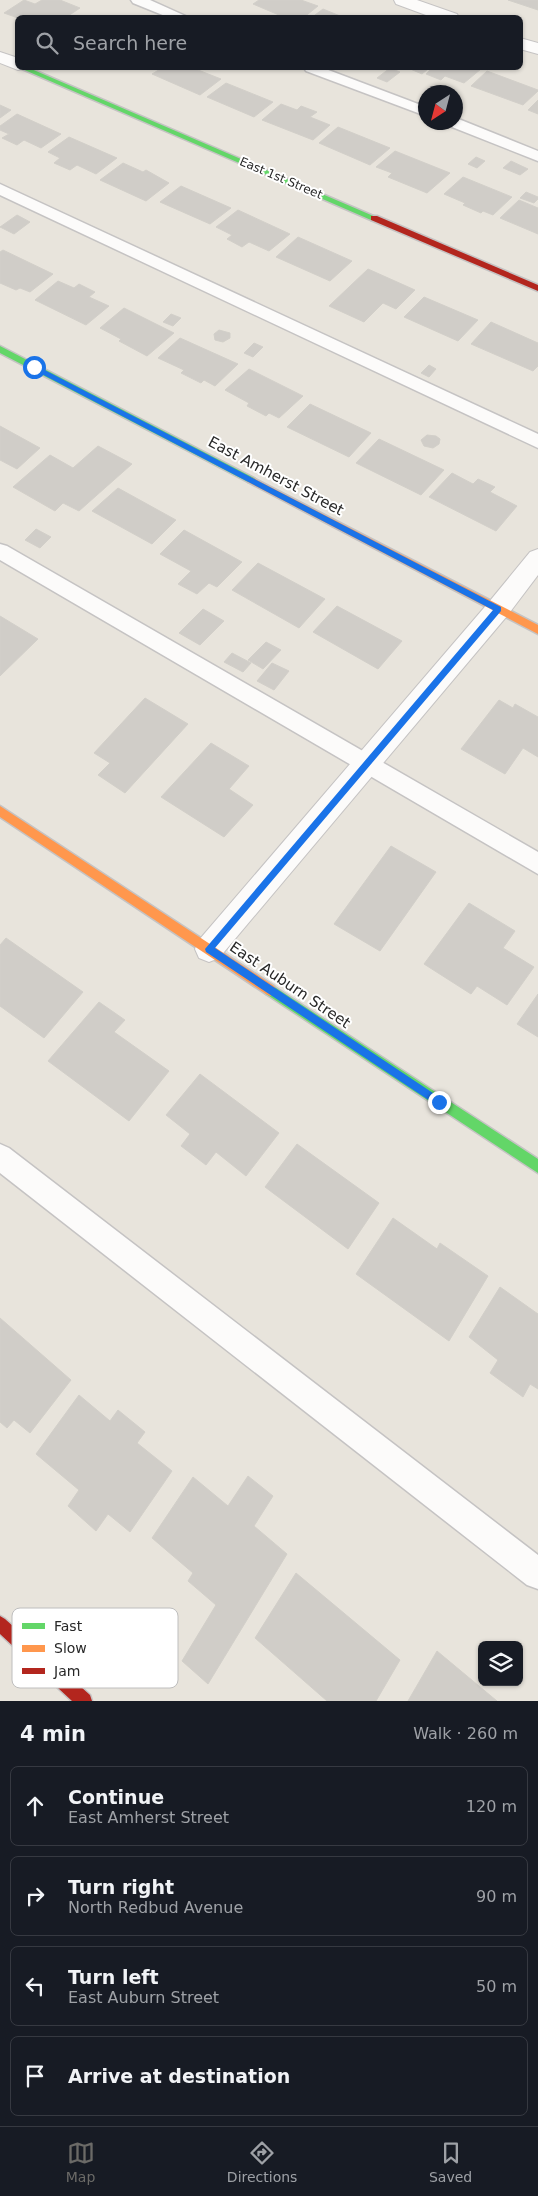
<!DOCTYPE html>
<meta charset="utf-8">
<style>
body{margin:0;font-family:"DejaVu Sans",sans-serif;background:#242831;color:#f1f3f6}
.controls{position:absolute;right:15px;bottom:15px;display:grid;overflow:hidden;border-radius:8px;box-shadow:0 1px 4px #0004}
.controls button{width:45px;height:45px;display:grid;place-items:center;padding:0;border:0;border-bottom:1px solid #363941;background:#171b24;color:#f1f3f6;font:25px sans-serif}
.compass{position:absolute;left:418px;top:85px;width:45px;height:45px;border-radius:50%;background:#171b24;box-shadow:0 1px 4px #0004;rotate:216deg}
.stop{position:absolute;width:15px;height:15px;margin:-11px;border:4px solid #1a73e8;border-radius:50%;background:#fff}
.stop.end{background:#1a73e8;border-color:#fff;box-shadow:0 1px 5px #0008}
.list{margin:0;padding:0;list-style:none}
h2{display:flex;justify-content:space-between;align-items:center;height:65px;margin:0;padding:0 20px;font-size:21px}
h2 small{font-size:16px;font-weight:400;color:#9ea1a6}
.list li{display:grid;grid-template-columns:32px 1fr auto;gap:15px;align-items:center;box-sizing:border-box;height:80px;margin:0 10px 10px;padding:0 10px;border:1px solid #363941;border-radius:8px}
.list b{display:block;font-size:19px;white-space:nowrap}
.list p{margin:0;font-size:16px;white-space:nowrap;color:#9ea1a6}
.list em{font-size:16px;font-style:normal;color:#9ea1a6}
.icon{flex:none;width:28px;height:28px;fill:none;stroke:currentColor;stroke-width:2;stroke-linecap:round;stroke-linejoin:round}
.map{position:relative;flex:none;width:538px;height:1701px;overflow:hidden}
.search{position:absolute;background:#171b24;box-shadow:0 1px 4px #0004;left:15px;right:15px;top:15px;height:55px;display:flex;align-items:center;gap:12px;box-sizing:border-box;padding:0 18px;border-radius:8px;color:#9ea1a6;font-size:19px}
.sheet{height:425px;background:#171b24}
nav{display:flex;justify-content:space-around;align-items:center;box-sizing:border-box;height:70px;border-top:1px solid #363941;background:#171b24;font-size:14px;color:#9ea1a6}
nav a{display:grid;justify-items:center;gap:2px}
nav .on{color:#6b6a67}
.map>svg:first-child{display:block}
</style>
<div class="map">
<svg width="538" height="1701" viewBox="0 0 538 1701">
<rect width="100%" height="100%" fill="#e8e4dc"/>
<!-- building -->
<path fill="#d0cdc8" stroke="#d2cfc9" d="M24 0 35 4 42 0H60L80 8 65 18H18L4 13Z
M259 0H301L318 6 303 18H286L253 4Z
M508 0H538V10Z
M323 9 345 18H311Z
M162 68H193L221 79 200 95 152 74Z
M390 68 400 72 387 82 377 78Z
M408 68H476L481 69 464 83 445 76 441 80 426 74 431 69H428L422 74Z
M487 71 538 90V91L523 105 471 86Z
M226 83 273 102 254 117 207 97Z
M538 100V114L528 110Z
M281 104 297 110 301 106 317 112 310 117 330 125 313 140 262 120Z
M0 105 11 110 0 118Z
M17 114 61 134 41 148 24 140 17 145 2 138 9 134 0 130V126Z
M338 127 390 148 370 165 319 143Z
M69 137 117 158 96 174 77 165 70 170 54 163 60 158 48 152Z
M395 151 450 173 427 193 388 177 392 173 376 167Z
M476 157 485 161 477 168 468 164Z
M511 161 528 169 520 175 503 168Z
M123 163 143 172 146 170 169 183 146 201 100 180Z
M463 177 512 197 493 215 483 211 481 213 463 205 465 203 444 194Z
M181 186 231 208 210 224 160 202Z
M526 192 538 197V199L534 203 520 198Z
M519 200 538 208V234L500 218Z
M238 210 290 234 269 251 249 242 242 247 227 239 232 235 216 227Z
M17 215 30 222 14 234 0 227Z
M298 237 352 261 330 281 276 257Z
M3 250 53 274 30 292 20 288 16 290 0 283V252Z
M368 269 415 290 396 309 383 303 364 322 329 306Z
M58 281 74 288 79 284 95 292 89 297 109 306 86 325 35 300Z
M424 297 478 320 458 341 404 317Z
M124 308 174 333 147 356 119 341 121 339 100 328Z
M171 314 181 318 173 326 163 322Z
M491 322 538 343V366L533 371 471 344Z
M219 330 230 333V338L223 342 215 340 214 334Z
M180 338 238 364 215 386 204 380 201 383 181 373 184 370 158 358Z
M254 343 263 347 253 357 244 353Z
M429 365 436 369 429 377 421 373Z
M249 369 303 396 279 418 269 413 266 416 247 406 249 403 225 390Z
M310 404 371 433 349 457 287 427Z
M0 426 40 448 17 469 0 460Z
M427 435 436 436 440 439 439 444 433 448 424 446 421 440Z
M379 439 444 470 421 495 356 463Z
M98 446 132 464 79 511 63 503 55 511 13 487 50 455 73 468Z
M452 473 473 484 478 479 495 487 490 492 517 506 496 531 429 497Z
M118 488 176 520 152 544 92 511Z
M36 529 51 537 40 548 25 540Z
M184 530 242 562 217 587 209 583 197 594 178 584 191 571 160 554Z
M258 563 325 599 299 628 232 590Z
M337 606 402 641 378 669 313 632Z
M203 609 224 621 200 645 179 633Z
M0 616 38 639 0 676Z
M266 642 281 650 263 669 248 660Z
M232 653 251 663 243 672 224 662Z
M272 663 289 671 274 690 257 681Z
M145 698 188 724 125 793 98 775 110 763 94 753Z
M499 700 513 708 515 704 538 717V757L523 748 505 774 461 749Z
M211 743 249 766 229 789 253 805 224 837 161 797Z
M391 846 436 872 380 951 334 924Z
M469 903 515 931 503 948 534 967 507 1005 477 986 471 994 424 964Z
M6 938 83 992 44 1038 0 1006V945Z
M538 994V1037L517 1024Z
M99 1002 125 1020 114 1032 169 1071 129 1121 48 1061Z
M200 1074 279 1133 246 1176 216 1152 206 1165 181 1146 190 1134 166 1115Z
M297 1144 379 1203 348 1249 265 1187Z
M393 1218 437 1249 440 1243 488 1276 449 1341 356 1274Z
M500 1287 538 1314V1389L530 1384 523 1397 490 1373 498 1360 469 1337Z
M0 1318 71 1380 30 1433 14 1420 7 1428 0 1422Z
M79 1395 110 1421 118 1410 145 1432 137 1443 172 1471 130 1532 108 1514 96 1531 68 1506 79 1490 36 1454Z
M248 1476 273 1496 254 1526 287 1554 208 1684 182 1661 216 1605 188 1581 193 1573 152 1538 193 1477 228 1506Z
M296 1573 400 1660 376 1701H327L255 1638Z
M437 1651 497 1701H408Z"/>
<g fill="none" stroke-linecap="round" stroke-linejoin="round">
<defs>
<path id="lane" d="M131 0H150L190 18H170L133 3Z
M304 68H323L426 107V116L306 71Z
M456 118 538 151V161L447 125 445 122H456Z
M0 184 538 434V448L0 195Z
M0 544 7 546 538 852V874L0 560Z
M0 1144 9 1148 538 1555V1589L527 1585 0 1173Z"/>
<path id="street" d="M394 0H417L457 14 459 18H434L396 4Z
M520 38 538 43V54L520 49Z
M0 52 18 58V68H25L18 70 0 63Z
M538 549V575L507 616 219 958 209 962 199 958 195 949 199 940 489 602 530 552Z"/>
<path id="fast" d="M20 68H29L378 218 371 220Z
M0 346 254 478 256 480 254 482H248L0 353Z
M270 984 538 1159V1173L266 994 264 990 266 986Z"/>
<path id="slow" d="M251 477 538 625V634L248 482 246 480Z
M0 806 274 986 276 990 274 994 270 996 266 994 0 817Z"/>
<path id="jam" d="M371 216H377L538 285V291L371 220Z
M0 1616 5 1619 90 1695 92 1701H72L0 1634Z"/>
</defs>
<!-- lane casing -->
<use href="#lane" stroke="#c5c3c3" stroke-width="3"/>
<!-- street casing -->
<use href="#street" stroke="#c5c3c3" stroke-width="2"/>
<!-- fast casing -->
<use href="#fast" stroke="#c5c3c3" stroke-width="3"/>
<!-- slow casing -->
<use href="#slow" stroke="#c5c3c3" stroke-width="3"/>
<!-- jam casing -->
<use href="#jam" stroke="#c5c3c3" stroke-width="3"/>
<!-- lane -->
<use href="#lane" fill="#fcfbfa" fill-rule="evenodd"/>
<!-- street -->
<use href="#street" fill="#fcfbfa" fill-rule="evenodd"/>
<!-- fast -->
<use href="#fast" fill="#63d668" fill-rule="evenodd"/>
<!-- slow -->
<use href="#slow" fill="#ff974d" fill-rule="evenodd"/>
<!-- jam -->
<use href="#jam" fill="#b3261e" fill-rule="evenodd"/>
</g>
<!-- route -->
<path fill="#1a73e8" d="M32 366H37L501 607V611L215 948 442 1099V1105H436L206 952 205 949 493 610 32 369Z"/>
<g text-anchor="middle" stroke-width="4" stroke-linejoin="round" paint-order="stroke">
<!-- far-street labels -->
<g font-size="12" fill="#282828" stroke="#fff">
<text transform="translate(281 178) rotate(23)" y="4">East 1st Street</text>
</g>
<!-- street labels -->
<g font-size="15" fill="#282828" stroke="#fff">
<text transform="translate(276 476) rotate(28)" y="5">East Amherst Street</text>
<text transform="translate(290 985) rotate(34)" y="5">East Auburn Street</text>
</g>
</g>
<!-- legend -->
<rect x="12" y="1608" width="166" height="80" rx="8" fill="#fff" stroke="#bebebe" stroke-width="1"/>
<rect x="22" y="1623" width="23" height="6" fill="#63d668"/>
<rect x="22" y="1645" width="23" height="7" fill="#ff974d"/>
<rect x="22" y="1668" width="23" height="6" fill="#b3261e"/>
<g font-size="14" fill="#282828">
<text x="54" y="1631">Fast</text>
<text x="54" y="1653">Slow</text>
<text x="54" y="1676">Jam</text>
</g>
</svg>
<div class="controls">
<button><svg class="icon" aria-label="layers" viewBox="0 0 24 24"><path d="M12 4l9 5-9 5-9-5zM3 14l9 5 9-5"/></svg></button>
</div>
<svg class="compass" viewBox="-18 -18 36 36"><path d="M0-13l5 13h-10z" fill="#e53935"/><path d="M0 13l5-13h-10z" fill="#9ea1a6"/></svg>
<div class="stop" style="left:34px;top:367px"></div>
<div class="stop end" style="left:439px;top:1102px"></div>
<div class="search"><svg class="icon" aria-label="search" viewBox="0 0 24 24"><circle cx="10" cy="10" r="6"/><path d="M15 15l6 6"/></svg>Search here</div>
</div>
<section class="sheet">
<h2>4 min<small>Walk · 260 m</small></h2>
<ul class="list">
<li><svg class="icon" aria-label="ahead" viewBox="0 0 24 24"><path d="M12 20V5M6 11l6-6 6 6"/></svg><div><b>Continue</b><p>East Amherst Street</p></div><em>120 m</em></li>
<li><svg class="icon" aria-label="right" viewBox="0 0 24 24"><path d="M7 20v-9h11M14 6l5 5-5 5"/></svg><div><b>Turn right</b><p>North Redbud Avenue</p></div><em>90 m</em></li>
<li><svg class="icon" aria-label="left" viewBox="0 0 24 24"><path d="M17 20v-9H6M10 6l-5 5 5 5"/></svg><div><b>Turn left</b><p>East Auburn Street</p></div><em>50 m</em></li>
<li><svg class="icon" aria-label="arrive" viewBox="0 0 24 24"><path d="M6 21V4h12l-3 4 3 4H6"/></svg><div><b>Arrive at destination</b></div></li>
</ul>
</section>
<nav>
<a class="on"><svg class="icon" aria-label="map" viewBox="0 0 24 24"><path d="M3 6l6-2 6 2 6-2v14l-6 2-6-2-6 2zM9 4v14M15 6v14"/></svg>Map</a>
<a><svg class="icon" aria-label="directions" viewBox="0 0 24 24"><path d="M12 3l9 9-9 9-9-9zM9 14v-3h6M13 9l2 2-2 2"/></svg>Directions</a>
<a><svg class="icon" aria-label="saved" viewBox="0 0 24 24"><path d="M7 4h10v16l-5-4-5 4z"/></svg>Saved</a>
</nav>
